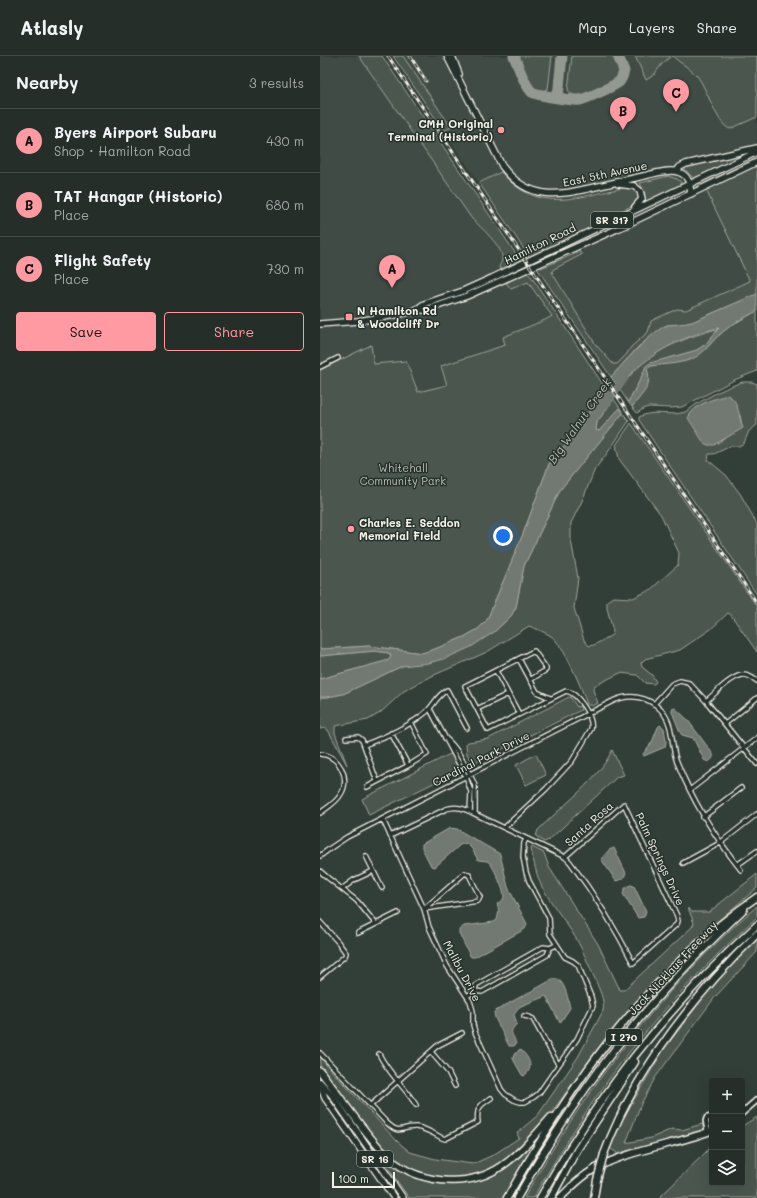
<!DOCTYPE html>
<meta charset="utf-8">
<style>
body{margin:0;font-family:Mali,sans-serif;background:#323a36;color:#f1f3f6}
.controls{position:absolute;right:12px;bottom:12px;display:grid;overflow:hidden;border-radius:4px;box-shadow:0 4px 16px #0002}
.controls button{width:36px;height:36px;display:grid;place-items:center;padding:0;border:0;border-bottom:1px solid #424a47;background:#262e2a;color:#f1f3f6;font:20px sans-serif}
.scale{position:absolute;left:12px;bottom:10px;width:63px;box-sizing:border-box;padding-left:4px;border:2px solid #f4f1e8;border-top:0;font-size:11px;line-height:14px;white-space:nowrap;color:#f4f1e8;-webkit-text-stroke:3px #26332d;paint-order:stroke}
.you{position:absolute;left:183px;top:480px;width:14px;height:14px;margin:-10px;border:3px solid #fff;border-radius:50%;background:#1a73e8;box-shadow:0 0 0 6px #1a73e833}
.badge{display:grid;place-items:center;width:26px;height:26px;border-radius:50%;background:#ff9aa2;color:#111;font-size:13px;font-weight:700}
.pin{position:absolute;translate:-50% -33px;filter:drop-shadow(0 1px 2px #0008)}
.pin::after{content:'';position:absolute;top:21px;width:14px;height:12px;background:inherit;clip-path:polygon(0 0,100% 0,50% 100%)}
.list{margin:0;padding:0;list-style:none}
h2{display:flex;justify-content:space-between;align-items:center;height:52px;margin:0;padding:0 16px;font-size:17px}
h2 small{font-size:13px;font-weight:400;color:#a4a8a8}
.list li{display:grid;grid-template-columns:26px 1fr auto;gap:12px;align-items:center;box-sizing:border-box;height:64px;padding:0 16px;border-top:1px solid #424a47}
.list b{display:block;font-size:15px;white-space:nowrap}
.list p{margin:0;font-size:13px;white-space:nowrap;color:#a4a8a8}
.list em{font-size:13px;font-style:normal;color:#a4a8a8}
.actions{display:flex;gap:8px;padding:12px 16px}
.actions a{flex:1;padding:9px 0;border:1px solid #ff9aa2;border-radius:4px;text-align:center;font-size:14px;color:#ff9aa2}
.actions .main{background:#ff9aa2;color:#111}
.icon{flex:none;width:22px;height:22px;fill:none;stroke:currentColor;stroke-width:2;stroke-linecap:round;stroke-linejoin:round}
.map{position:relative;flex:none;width:437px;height:1142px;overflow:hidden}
header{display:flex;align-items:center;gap:24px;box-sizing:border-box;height:56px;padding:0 20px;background:#262e2a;border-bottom:1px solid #424a47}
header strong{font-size:19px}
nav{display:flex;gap:22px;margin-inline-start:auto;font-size:14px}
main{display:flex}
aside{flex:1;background:#262e2a}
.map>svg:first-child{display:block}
</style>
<header>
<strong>Atlasly</strong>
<nav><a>Map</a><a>Layers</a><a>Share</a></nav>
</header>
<main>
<aside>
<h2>Nearby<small>3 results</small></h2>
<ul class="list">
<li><span class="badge">A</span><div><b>Byers Airport Subaru</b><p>Shop · Hamilton Road</p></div><em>430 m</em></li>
<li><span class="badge">B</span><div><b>TAT Hangar (Historic)</b><p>Place</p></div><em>680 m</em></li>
<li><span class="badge">C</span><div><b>Flight Safety</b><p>Place</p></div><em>730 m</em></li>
</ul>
<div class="actions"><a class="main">Save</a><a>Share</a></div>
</aside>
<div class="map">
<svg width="437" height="1142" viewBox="0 0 437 1142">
<rect width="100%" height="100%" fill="#323e38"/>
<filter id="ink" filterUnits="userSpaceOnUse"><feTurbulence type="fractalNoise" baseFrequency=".025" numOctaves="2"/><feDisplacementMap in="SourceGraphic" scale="8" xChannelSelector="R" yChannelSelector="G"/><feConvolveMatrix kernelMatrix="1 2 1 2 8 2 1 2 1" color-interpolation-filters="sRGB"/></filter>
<g filter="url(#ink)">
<!-- built -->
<path fill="#404b44" d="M0 0H39L152 163 171 180 181 198 183 203 179 209V212L186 227 191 233 208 226 232 260 225 264 184 281 186 289 121 310 128 329 98 336 86 305 54 308 51 289 0 314Z
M83 0H437V106L385 132 430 225 366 254 357 253 331 266 328 276 311 291 306 299 297 308H293L276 289 232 215 234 213 261 199V197L259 196 252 181 313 149 309 131 258 142 239 144 218 141 207 137 196 131 181 116 159 127 124 75 130 70Z"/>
<!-- green -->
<path fill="#4c564f" stroke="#a0a49c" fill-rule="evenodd" d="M39 0H62L200 204 181 213 179 212C179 208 182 207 182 203 184 192 160 170 152 163Z
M73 0H83L131 71 124 75Z
M198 0H232L228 33 221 35 215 33 212 30Z
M252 0H294L300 13 299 20C293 25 267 38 259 39 254 40 251 38 248 34Z
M315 0H351L342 8 334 19 326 24Z
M352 0H437V61L410 73C397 69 387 32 377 20 370 12 360 7 352 0Z
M437 98V102L382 128H378V127Z
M418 99 422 100 376 122 372 121 364 112Z
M437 106V238L372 266 361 269H347L343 271 318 291 291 321 159 127 181 116C220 161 260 139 309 131 314 132 318 135 319 141L317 146 313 149 252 181 212 199 221 212 259 196 261 197V199L234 213 232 215 233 218 276 289 293 308H297L306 299 311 291 328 276 331 265 335 263 357 253 366 254 430 225 385 132Z
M348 120 357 123 361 126 360 129 324 147 325 138 320 127Z
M207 217 211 220 284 330 260 371 229 408 203 478 167 564 158 573 144 581 115 593 102 597 49 590 0 593V314L51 289 54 308 86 305 98 336 127 329 121 310 185 289 183 281 225 264 232 260 208 226 191 233 186 227Z
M437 255V315L414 324 362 351 351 352 329 351 325 352 317 357 312 351C322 337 333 331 327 313L331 310 366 305 384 295 397 281 410 270Z
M399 272 386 288 377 294 326 310 321 322 308 346 300 334C304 328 308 321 313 316 337 291 367 282 399 272Z
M422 326H432L437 328V369L429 375 424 387 419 390H411L394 398H389L388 404 406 419 421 439 437 468V539L319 364V361C333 353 350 361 365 356 368 355 371 352 375 349 389 340 405 332 422 326ZM383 348 420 359 422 369Z
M294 343 300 352 279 375 276 374 277 366Z
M303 357 309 365 286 399 275 413 262 445 251 467V484L258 522 254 552 264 584 269 590 274 589 292 579 293 575 287 552V545L293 541 313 542 330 534 358 509 359 497 341 459 299 403 296 389 311 367 437 551V596L411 559 408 557 391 573 360 594 325 603 321 607 322 611 332 619 336 626 334 628 325 627 317 619 300 617 274 630 273 634 278 647 271 650 267 648C262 633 244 589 231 580 225 576 216 573 209 570L167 596 112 620 84 635 60 657 48 664 15 670V677L27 709 8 674 5 672 0 673V641H7L23 638 82 610 174 576 191 560 196 551 204 510 240 434Z
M55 595 69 597 71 600 70 604 0 623V600Z
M249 641 251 642 257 651 260 650 261 654 152 708 147 698 146 688 148 686 168 683Z
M292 694 304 719 297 721 229 784 224 786 216 780 218 774C239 753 282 720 292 694Z
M130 698 133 699 140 714 49 759 42 743Z
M216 698 226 719 206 729 196 709Z
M212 791 224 797 229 811 278 888 300 934H304L372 871 374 867 368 852 372 856H389L437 818V832C387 873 340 916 299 966 282 987 266 1008 251 1030 230 1058 209 1090 179 1108 154 1124 124 1126 96 1116 70 1106 54 1080 37 1059 25 1043 13 1027 0 1011V1001L10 1013 77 1085 90 1096 115 1103 153 1108 173 1099 199 1082 197 1077 218 1059 258 1001 283 955C285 943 279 934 275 923 268 908 262 891 252 876 242 861 231 847 222 831 216 819 214 806 211 793Z
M437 850V861C389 905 344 951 304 1003 270 1047 241 1094 213 1142H204C265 1033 342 932 437 850Z
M437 882V896L395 941 335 1022 321 1048 306 1087 331 1082 352 1073 362 1074 382 1068 385 1075 361 1083 297 1099V1097L290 1092 302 1064 344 993 391 932 415 904Z
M437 1061V1142H339L386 1096 391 1089 392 1084V1127H422V1070Z
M42 1075 63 1098 110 1125 166 1121 217 1080 219 1081 183 1142H89Z"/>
<!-- water -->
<path fill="#727972" stroke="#a6a9a1" d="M437 238V255C423 262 410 269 398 280 391 286 385 296 376 301 363 308 346 308 331 310L327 313C332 332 323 336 312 351L308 346 321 322 326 310 330 307 377 294 386 288 399 272C368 278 336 294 313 316 308 321 304 328 300 334L291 321C302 309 333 273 348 269 356 268 363 268 372 266Z
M284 330 294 343 277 366 276 374 279 375 300 352 303 357 240 434 204 510 196 551 191 560 174 576 151 591 124 603 108 607 82 610 23 638 7 641H0V623L69 604 71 600 69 597 55 595 0 600V593L49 590 102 597 115 593 144 581 158 573 167 564 203 478 229 408 260 371Z
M407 339C420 343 418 362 423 372L394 389H388L384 387 368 362C375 347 392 344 407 339Z
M355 652 367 663 393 698C394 702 392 704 388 706L384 704 373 682 362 679 360 676 352 656V653Z
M340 669 344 672 346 685 345 691 324 700 323 698 332 686 338 671Z
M130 772 137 773 180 798 188 831 207 868 205 873 155 901H151L149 898 139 877V874L144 870 174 866 177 864 179 855 177 848C180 846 183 845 184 841 184 834 174 812 170 807L167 805 158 804 152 793 146 787 140 789 115 811 111 810 102 792V788Z
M294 792 306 817 303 823 296 825 281 803 289 794Z
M311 829 314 830 326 855 324 861 318 862 303 838C304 833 306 830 311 829Z
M233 923H238C246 929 248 943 250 952L240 967 226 940 201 950 197 953 194 959 197 968C187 977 194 978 196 988L194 990H189L175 962 174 956C193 944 213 935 233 923Z
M200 993C209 1001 215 1012 204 1020L202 1019 193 1003V1000Z"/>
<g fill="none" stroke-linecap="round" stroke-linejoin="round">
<!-- river -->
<path stroke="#727972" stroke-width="8" d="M285 349 304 323"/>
<!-- taxiway -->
<path stroke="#939890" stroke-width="11" d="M194 0C198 9 204 29 212 36 216 39 253 45 260 44 266 43 294 30 299 26 302 23 303 19 304 15L298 0
M238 41 242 0"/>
<defs>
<path id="minor" d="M0 311 18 302
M199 603 217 636 230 642
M176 615 199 658
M386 645C396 637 409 622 422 619 428 618 433 622 437 625
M334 648 352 628 360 625 369 627 386 645 437 708
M110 653 146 721 151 736 150 755
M157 653 188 638
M405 668 437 642
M71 677 88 709
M26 682 38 681 42 684 57 725
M125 682C138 692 146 711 153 725L155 730V758
M44 689C65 681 88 671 105 657 114 650 116 640 127 634L147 672
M0 698C19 699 31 722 21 738 17 746 7 752 0 757
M47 731 91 708 107 698 91 666
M370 734 437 682
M383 761 421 732
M63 764 104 853 109 871 127 910 150 945 153 955V969L155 976 181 1033 185 1038 194 1044 200 1046H205L214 1041 219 1037 235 1014 257 983 273 950 271 941 258 909 253 905 245 901 230 878 229 862 209 825 206 816 203 801 204 787 206 783
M184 772 226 733 252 705 271 673C274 662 257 636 246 635L168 674 145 630 214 595 226 612V614L210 624
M70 780 126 753C137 749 145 753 155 758L245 801 250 806C274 838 295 871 313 907L357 868 358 865 357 860 304 748 245 801
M0 800 12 791 27 781 291 646C309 637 328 640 341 654 355 669 350 689 357 706 373 746 395 781 421 814
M46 800 62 832
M363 807 400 787 437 758
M417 809 437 795
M0 815 8 822 37 845 56 868
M145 817 149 819 160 841 158 845 104 853Z
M22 833 34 824 53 815
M0 866 18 886 26 897 25 900 0 921
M38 877 78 857
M155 935 156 929 223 891 230 892
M147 940 155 935 162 936 227 899 230 892 236 889
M204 960 209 961 213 963 238 1008
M111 996 128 1016 135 1030
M0 997 67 1067C81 1080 81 1070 96 1071 105 1072 115 1078 122 1082L125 1083 158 1066C156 1052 160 1049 171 1042
M59 998C68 1017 85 1031 96 1049
M51 1049 117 990 142 977"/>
<path id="tertiary" d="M422 1057 437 1044
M392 1061 387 1062 386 1065 388 1076 392 1074"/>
<path id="primary" d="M127 0 182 110C208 145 237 140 275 131 293 127 311 123 328 119 337 117 350 113 358 116 369 119 370 129 371 138
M132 0 139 18
M357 115 360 111 366 108 437 92
M298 128 314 130 320 135 322 143 315 151
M97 253 104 248 143 235 172 222 437 96
M0 268 38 265 76 259 97 254H106L147 240 308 168 437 106
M0 1026 11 1038 83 1142
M0 1029 5 1042 74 1142"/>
<path id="motorway" d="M0 1015C21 1041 41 1073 64 1097 94 1128 146 1134 182 1110 201 1097 216 1078 231 1061
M284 1098C315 1014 374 940 437 878
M187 1142C250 1029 329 915 437 841
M197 1142C230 1083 267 1027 310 974 345 931 384 891 424 853
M220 1142C277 1040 351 947 437 869
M231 1142 257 1094 315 1006
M240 1142C251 1131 262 1120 276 1112 310 1094 352 1089 388 1076
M274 1142 277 1124"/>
</defs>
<!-- minor casing -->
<use href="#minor" stroke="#f4f1e8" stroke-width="6"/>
<!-- tertiary casing -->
<use href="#tertiary" stroke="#f4f1e8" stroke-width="8"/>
<!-- primary casing -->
<use href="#primary" stroke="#f4f1e8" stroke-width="8"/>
<!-- motorway casing -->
<use href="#motorway" stroke="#f4f1e8" stroke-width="9"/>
<!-- minor -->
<use href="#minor" stroke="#26332d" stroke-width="3.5"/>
<!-- tertiary -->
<use href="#tertiary" stroke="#26332d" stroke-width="4.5"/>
<!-- primary -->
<use href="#primary" stroke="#26332d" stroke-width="5.5"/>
<!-- motorway -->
<use href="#motorway" stroke="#26332d" stroke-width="6"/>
<defs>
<path id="rail" d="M68 0 437 547
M90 0 106 25"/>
</defs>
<!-- rail casing -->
<use href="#rail" stroke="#f4f1e8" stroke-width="3"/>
<!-- rail -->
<use href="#rail" stroke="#26332d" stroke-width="1.5" stroke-dasharray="4.5" stroke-linecap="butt"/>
<defs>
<path id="motorway-bridge" d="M277 1124 284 1098"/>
</defs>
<!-- motorway-bridge casing -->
<use href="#motorway-bridge" stroke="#f4f1e8" stroke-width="9" stroke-linecap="butt"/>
<!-- motorway-bridge -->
<use href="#motorway-bridge" stroke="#26332d" stroke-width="6"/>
</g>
</g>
<!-- markers -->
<g fill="#ff9aa2" stroke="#26332d" stroke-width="1.5">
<circle cx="181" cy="74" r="4"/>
<rect x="25" y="257" width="8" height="8" rx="2"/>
<circle cx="31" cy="473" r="4"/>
</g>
<g text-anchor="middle" stroke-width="3" stroke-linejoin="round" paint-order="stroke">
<!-- shield labels -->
<g fill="#26332d" stroke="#b6b8b0" stroke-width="1">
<rect x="271" y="156" width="42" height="16" rx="3"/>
<rect x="286" y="973" width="36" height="16" rx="3"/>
<rect x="37" y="1095" width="36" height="16" rx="3"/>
</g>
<g font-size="10" font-weight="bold" fill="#f4f1e8">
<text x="292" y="168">SR 317</text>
<text x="304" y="985">I 270</text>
<text x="55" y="1107">SR 16</text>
</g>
<!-- poi labels -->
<g font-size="11" font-weight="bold" fill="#f4f1e8" stroke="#26332d" text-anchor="start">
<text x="173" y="72" text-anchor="end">CMH Original<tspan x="173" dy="13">Terminal (Historic)</tspan></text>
<text x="37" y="259">N Hamilton Rd<tspan x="37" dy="13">&amp; Woodcliff Dr</tspan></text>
<text x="39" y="471">Charles E. Seddon<tspan x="39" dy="13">Memorial Field</tspan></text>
</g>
<!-- street labels -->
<g font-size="11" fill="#f4f1e8" stroke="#26332d">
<text transform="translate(285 118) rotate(-12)" y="4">East 5th Avenue</text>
<text transform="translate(220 188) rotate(-26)" y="4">Hamilton Road</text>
<text transform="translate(161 703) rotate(-27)" y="4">Cardinal Park Drive</text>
<text transform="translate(269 768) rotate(-42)" y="4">Santa Rosa</text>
<text transform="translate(340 803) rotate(65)" y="4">Palm Springs Drive</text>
<text transform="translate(353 912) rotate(-47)" y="4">Jack Nicklaus Freeway</text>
<text transform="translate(142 915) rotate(62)" y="4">Malibu Drive</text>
</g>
<!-- park labels -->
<g font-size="11" fill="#b9bbb2" stroke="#26332d">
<text x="83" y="416">Whitehall<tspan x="83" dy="13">Community Park</tspan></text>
</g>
<!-- water labels -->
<g font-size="12" font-style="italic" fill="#babbb3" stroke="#26332d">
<text transform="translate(260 365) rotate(-55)" y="4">Big Walnut Creek</text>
</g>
</g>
</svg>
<div class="controls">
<button>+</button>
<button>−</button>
<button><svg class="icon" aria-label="layers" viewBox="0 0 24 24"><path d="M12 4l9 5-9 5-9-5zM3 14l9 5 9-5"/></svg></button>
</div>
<div class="scale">100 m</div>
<div class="you"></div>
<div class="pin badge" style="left:72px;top:232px">A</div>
<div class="pin badge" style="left:303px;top:74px">B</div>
<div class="pin badge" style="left:356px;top:56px">C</div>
</div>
</main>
